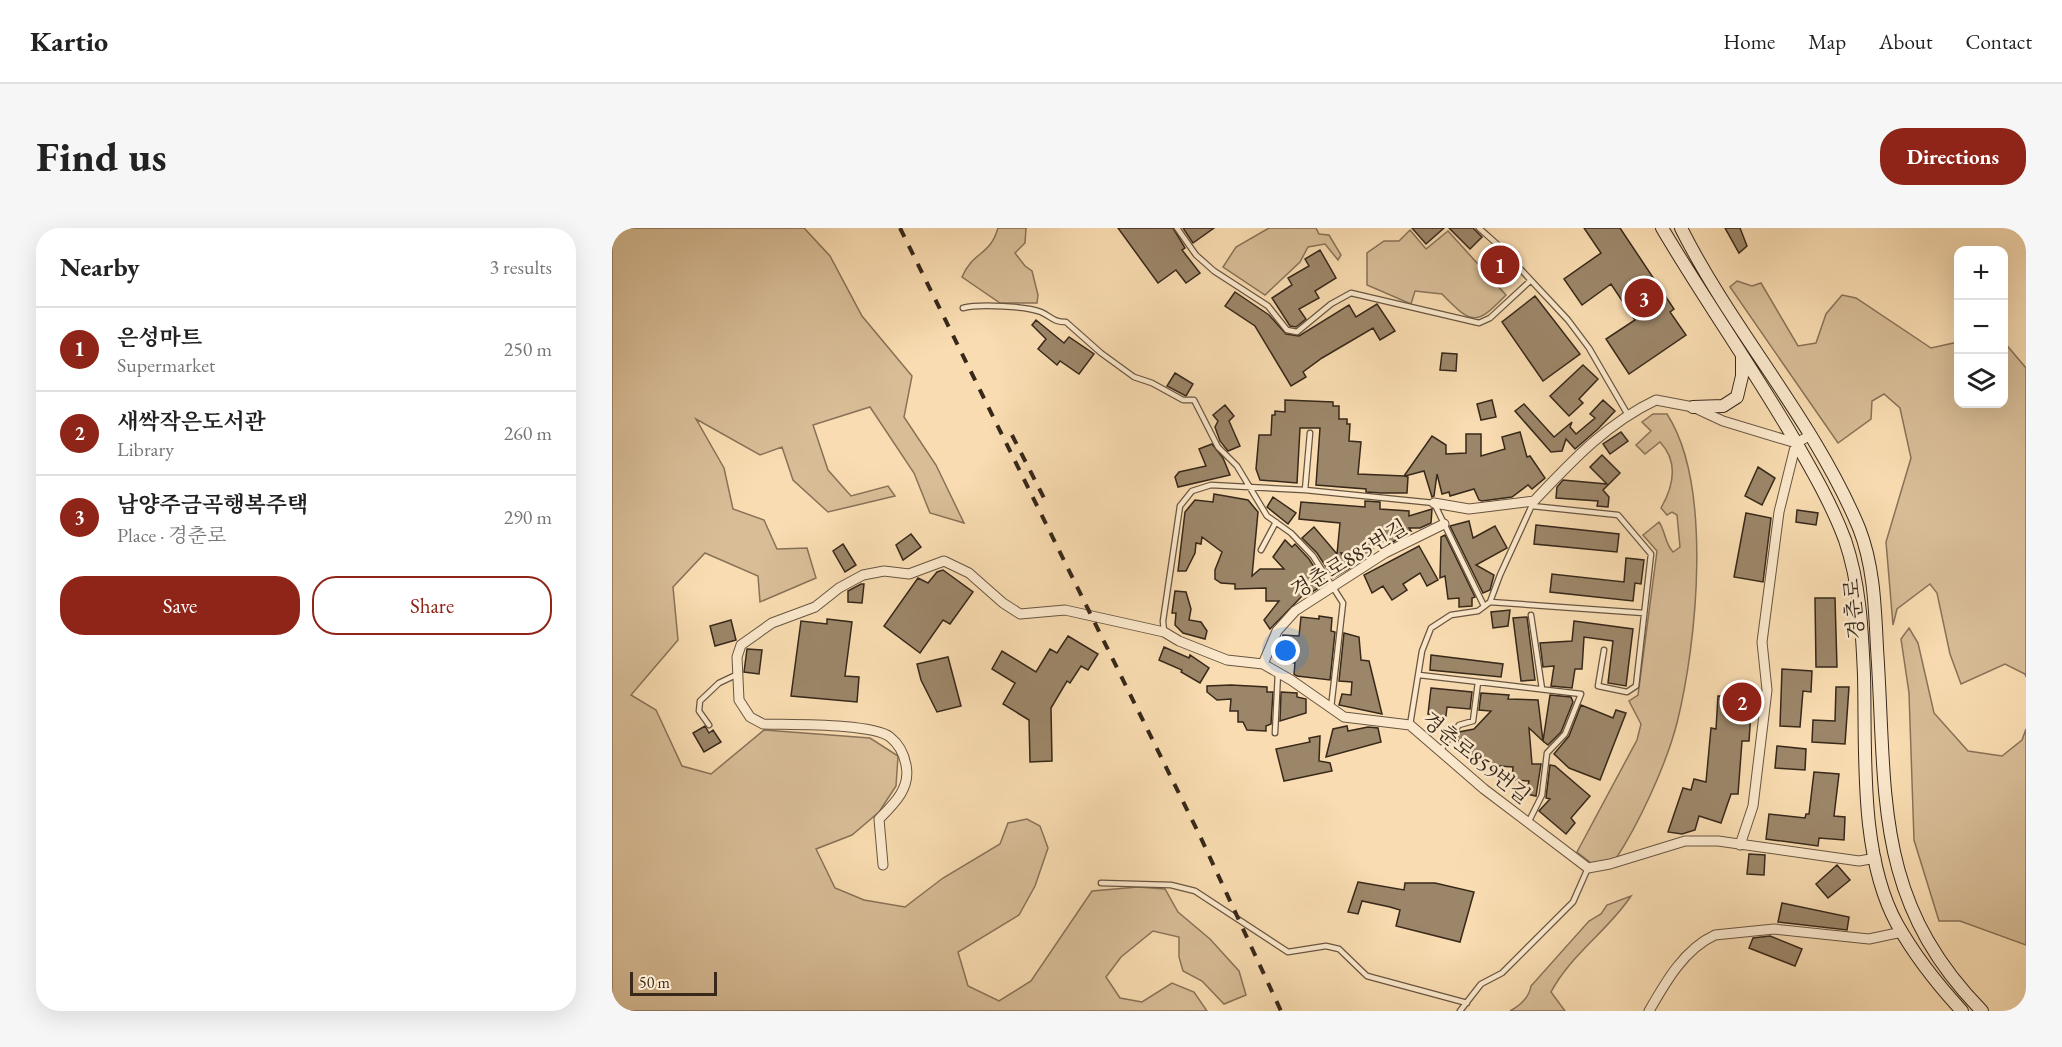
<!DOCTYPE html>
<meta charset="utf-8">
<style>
body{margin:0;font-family:"EB Garamond","Noto Serif KR",serif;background:#f6f6f6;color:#222}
.controls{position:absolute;right:18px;top:18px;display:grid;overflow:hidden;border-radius:12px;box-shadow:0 6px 24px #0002}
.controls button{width:54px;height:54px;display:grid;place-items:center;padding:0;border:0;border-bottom:2px solid #e0e0e0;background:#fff;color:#222;font:30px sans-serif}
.scale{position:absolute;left:18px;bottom:15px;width:87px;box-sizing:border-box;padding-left:6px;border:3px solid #37281a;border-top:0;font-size:16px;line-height:21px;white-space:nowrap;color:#37281a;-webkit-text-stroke:4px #fbe8cc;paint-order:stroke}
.you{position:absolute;left:674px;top:423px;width:21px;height:21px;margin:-15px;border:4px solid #fff;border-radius:50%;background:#1a73e8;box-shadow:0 0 0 9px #1a73e833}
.badge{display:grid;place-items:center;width:39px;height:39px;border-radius:50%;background:#8f2418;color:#fff;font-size:20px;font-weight:700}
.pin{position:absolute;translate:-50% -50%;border:3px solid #fff;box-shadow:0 2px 6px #0006}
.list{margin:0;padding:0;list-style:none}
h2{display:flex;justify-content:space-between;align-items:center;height:78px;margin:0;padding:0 24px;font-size:26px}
h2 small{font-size:20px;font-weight:400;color:#767676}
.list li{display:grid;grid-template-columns:39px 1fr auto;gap:18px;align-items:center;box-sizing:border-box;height:84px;padding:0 24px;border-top:2px solid #e0e0e0}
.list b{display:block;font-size:22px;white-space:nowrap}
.list p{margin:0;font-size:20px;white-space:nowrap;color:#767676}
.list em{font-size:20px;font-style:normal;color:#767676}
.actions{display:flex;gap:12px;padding:18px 24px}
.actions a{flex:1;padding:14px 0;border:2px solid #8f2418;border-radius:24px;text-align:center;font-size:21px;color:#8f2418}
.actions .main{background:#8f2418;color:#fff}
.icon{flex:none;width:33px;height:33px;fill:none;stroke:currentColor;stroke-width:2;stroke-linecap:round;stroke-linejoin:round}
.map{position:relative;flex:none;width:1414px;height:783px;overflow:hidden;border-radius:24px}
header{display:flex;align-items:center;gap:36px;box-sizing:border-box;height:84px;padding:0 30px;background:#fff;border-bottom:2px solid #e0e0e0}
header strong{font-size:28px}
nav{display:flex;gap:33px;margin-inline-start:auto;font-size:21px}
.intro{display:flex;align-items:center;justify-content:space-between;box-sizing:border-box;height:144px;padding:0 36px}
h1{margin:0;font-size:42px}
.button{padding:15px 27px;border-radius:24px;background:#8f2418;color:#fff;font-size:21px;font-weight:700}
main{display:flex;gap:36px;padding:0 36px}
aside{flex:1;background:#fff;border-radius:24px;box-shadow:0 6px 24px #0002}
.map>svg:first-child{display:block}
</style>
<header>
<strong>Kartio</strong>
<nav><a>Home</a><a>Map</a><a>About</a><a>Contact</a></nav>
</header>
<div class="intro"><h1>Find us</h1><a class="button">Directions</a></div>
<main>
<aside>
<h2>Nearby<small>3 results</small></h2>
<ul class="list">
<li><span class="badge">1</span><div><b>은성마트</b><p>Supermarket</p></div><em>250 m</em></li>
<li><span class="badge">2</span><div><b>새싹작은도서관</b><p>Library</p></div><em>260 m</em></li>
<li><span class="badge">3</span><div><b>남양주금곡행복주택</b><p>Place · 경춘로</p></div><em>290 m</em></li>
</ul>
<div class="actions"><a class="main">Save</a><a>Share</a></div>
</aside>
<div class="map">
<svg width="1414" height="783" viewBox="0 0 1414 783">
<rect width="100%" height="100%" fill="#f9dcb1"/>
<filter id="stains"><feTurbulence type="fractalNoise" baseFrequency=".00333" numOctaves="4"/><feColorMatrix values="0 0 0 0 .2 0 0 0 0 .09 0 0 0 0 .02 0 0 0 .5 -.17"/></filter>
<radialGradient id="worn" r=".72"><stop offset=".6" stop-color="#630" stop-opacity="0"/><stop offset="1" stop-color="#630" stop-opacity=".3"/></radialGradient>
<!-- green -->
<path fill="#d8bd97" stroke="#887258" stroke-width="1.5" d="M0 0H192L218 28 250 88 300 148 292 189 324 237 352 295 318 285 302 245 258 179 201 197 216 242 239 268 276 258 283 268 216 284 181 252 170 219 148 227 84 191 112 240 121 281 152 292 165 321 195 320 204 350 148 374 146 348 93 325 61 359 66 412 19 467 44 482 70 538 99 546 152 502 258 510 286 528 284 558 267 584 240 607 204 621 223 660 252 672 293 679 331 650 388 616 396 595 415 591 428 598 436 620 423 658 407 687 346 724 356 758 387 773 419 753 480 663 526 659 553 661 566 684 598 711 627 743 634 767 612 776 590 753 571 743 567 729V709L541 703 509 729 494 749 508 770 530 774 560 755 582 764 595 783H0Z
M386 0H414L413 15 403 25 413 38 420 43 426 67 425 75H388L350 49C361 23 378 28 386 0Z
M657 0H704L707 6 717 7 729 27 726 32 713 16 696 19 688 34 653 67 611 39 624 19Z
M798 2 814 21 836 3 894 67C864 98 860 97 830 66L803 63 799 76 755 57V25L772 13H787Z
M1125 53 1140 58 1149 55 1186 118 1204 115 1214 86 1230 67 1244 70 1319 120 1346 114V176H1392V114L1414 140V449L1413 446 1393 436 1349 456 1338 426 1325 365 1318 356 1285 381 1281 397 1274 314 1299 230 1288 180 1272 166 1260 173 1259 191 1226 215 1118 59Z
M1041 186H1055C1101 257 1085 415 1065 495 1054 537 1027 596 1003 632L979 635 965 624 1025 512 1029 496 1017 473 1026 467 1045 323 1031 307 1047 294C1054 304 1052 314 1061 324L1068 319 1065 287 1060 284 1055 287 1049 280C1061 259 1067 234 1048 214L1033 226 1024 217 1039 203 1030 194Z
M1297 400 1306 415 1322 485 1356 523 1390 528 1410 512 1414 501V717L1348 693H1327L1302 612 1297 465 1289 411Z
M1019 668C996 703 959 726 939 764L953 783H898C909 777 917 770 919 758L977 693 989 686 995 677Z"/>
<!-- building -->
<path fill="#9c8669" stroke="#37281a" stroke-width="1.5" d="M506 0H561L573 20 570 22 588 45 574 55 564 42 546 55Z
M571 0H602L581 15Z
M800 0H832L814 16Z
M837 0H861L870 9 858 21Z
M972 0H1008L1062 81 1058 84 1074 107 1017 146 994 111 1023 92 999 56 970 77 952 51 989 25Z
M1113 0H1128L1135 18 1127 25Z
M708 22 724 50 703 63 707 70 687 81 694 91 684 99 678 98 660 70 680 57 676 50 697 38 693 31Z
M623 64 657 87 674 106 687 108 737 77 744 89 765 76 783 103 768 112 761 100 710 130 691 144 694 149 679 158 643 98 613 78Z
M923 68 968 126 931 153 890 94Z
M424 92 452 115 457 109 482 126 467 146 448 133 445 137 426 121 434 111 420 97Z
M830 125 845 126 844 143 828 142Z
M971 137 986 151 967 171 971 175 957 188 938 168Z
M563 145 581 156 574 168 555 158Z
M673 172 721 174V178H727V191H735V196H738L737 213 749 214 746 246 792 248 820 208 834 217V226L854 225V206H869V228L893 221 890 209 908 204 915 229 918 228 933 250 920 261 916 257 900 269 870 273 867 272 862 261 838 268 837 264 830 266 825 246 822 268 820 269 812 243 793 248 796 249 795 265H769L754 264V261L704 257 708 200H688L685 255 648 252 644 241 647 207H659L660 187H663V183L673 184Z
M880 172 884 189 869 192 865 176Z
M991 172 1003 183 986 201 963 221 954 211 950 223 939 224 903 183 912 176 942 209 960 194 958 199 964 206 983 190 978 186Z
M613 177 622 188 617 193 628 218 616 223 608 213 603 199 606 193 601 187Z
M1009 204 1016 213 998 226 991 216Z
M600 216 611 230 618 247 566 259 563 249 567 244 594 238 587 221Z
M990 227 1008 245 991 262 997 269 996 279 985 278 986 273 944 270 945 259 951 252 995 256 978 239Z
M1146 239 1163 250 1150 277 1133 268Z
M602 266 636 272 646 284 640 348 648 341H672L661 329 673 312 680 319 683 316 697 331 713 356 695 367 693 365 658 401 652 392 667 373H654V360L623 361V356L609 355 603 351V342L610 324 590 309 589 316 584 315 583 325 574 343H566L573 284 583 272 601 274Z
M661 269 684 285 676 296 655 279Z
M753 273 768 274V281L797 283V288L820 281 819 295 808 300H797L799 303 786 302V311L781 314 762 313 761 325 756 328 729 325 738 340 721 350 705 325 690 310 702 299 725 326 728 295 687 291 689 274 753 279Z
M1185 282 1206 285 1204 297 1184 294Z
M1134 285 1159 290 1151 354 1122 349Z
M857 293 861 310 883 298 895 320 864 337 882 347 878 362 871 365 838 298Z
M924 297 1007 306 1005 324 922 316Z
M299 306 309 319 291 332 284 317Z
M833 307 863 369 860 370V378L847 379V370L836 371 833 348 828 350 829 309Z
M231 316 244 337 233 344 221 323Z
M807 318 826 352 815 358 808 345 791 356 795 362 780 372 771 358 760 365 752 347Z
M1014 330 1032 332 1029 356 1023 355 1021 373 938 364 940 346 1012 354Z
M331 342 361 364 338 396 331 392 308 425 272 398 306 350 316 355 325 344Z
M249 356H252L250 375 236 374V363Z
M563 363 574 364 579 381 577 392 589 394 595 403 593 411 571 405 563 397 564 385H560Z
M1203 370H1223L1225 439H1204Z
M898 382 896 398 881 400 879 384Z
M707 388 720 390 719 403 723 404 718 452 685 448 682 446 683 435 666 433 671 407 687 408 689 389 707 391Z
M915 389 923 452 909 453 901 390Z
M215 391 240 394 233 448 247 449 245 474 179 468 189 393 215 396Z
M119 392 124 412 103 418 98 398Z
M962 393 1021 401 1014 458 996 455 1001 413 972 409 970 441H963L960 460 939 458 942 438 931 439 928 415 960 413Z
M732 405 747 409 749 432 757 433 770 486 727 477 730 466 739 467 740 454 727 453Z
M456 408 486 426 476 442 469 438 458 455 455 453 439 480 440 533 418 534 417 492 391 476 403 455 380 441 390 423 424 444 438 421 445 425Z
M552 419 577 430 578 427 597 440 588 455 569 444 570 442 547 432Z
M135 421 150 422 147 446 132 444Z
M819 427 891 436 889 449 818 442Z
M336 429 349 478 325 484 309 452 305 436Z
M1170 441 1200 443 1199 464 1191 463 1188 499 1168 498Z
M619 457 655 459V464H661L659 496 654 498V503L635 502 631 494H626V483H618L619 471 605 472 595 464V458Z
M1224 459H1237L1233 516 1200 514 1201 492 1223 493Z
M819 460 860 464 858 481 835 479 834 488 816 486Z
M669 464 685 465V469L694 471V485L668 493Z
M869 465 897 467 896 471 926 472 931 513 917 500 920 536H929L924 568 914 566 917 553 900 552 901 539 886 538 880 544 843 510 847 504 862 501 879 483 867 482Z
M938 467 959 469 961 474 949 504 936 517 931 513Z
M1106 468 1140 469 1137 513H1130L1126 566H1119L1109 595 1087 588 1083 602 1070 606 1056 604 1071 560 1079 562 1082 551 1094 554 1099 500 1104 501Z
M969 477 1001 490 1004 482 1014 485 988 552 957 540 942 526 957 508Z
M93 498 97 505 101 502 109 514 92 524 81 505Z
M735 498 736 503 756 499 766 500 769 514 714 529 721 501Z
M708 508 707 533 718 535 720 543 672 553 664 521 698 514 697 510Z
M1165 518 1194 521 1193 542 1163 540Z
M938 537 943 538 978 568 959 590 963 595 954 606 927 583 938 571 934 570Z
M1202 544 1227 546 1222 588 1233 589 1232 612 1207 610 1206 618 1154 611 1157 586 1193 590 1194 586H1197Z
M1137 626 1153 627 1152 647 1135 646Z
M1225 637 1238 652 1216 670 1204 656Z
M746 654 792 662 793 655H823L862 664 848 714 784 698 788 682 778 679 750 673 746 686 736 684Z
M1170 675 1237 689 1235 702 1166 694Z
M1158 708 1190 721 1183 738 1137 720 1141 710Z"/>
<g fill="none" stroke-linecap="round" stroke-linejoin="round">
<defs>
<path id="lane" d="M565 0 584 27 602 43 656 78 675 102 685 104 719 76 739 65 867 95 878 90 918 53
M867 0 886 17 956 92 977 120 1016 187
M351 80C366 76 415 78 429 84 440 89 441 94 454 94L489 125 522 149 540 155 571 172H582L606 219 625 238 655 288 679 305 701 328 731 375 719 480
M693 262 698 205
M920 278 1006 287 1039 326 1024 458 1015 464 986 458 992 422
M649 322 664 294
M878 374 1032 385
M919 387 930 461
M552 404 551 393 568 278 580 263 599 257 693 262 822 275 872 378
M807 447 969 466 953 506 935 525 930 567 916 595
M97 497 87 483 88 473 107 455 126 446
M798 497 810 423 819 400 839 387 866 383 878 374 888 347 921 275
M663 505 666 444
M828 523 847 497 861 493 866 454
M489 655 559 657 583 663 676 724 714 718 727 721 755 748 855 775
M848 783 869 756 890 745 961 674 976 640"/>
<path id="street" d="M822 275 857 281 922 273C959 234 995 195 1044 172L1081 179 1111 193 1184 215
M651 436 665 403 683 383 773 325 832 296
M1128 617 1141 578 1155 462 1150 414 1167 284 1184 215 1199 207
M271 637 267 591C282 576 299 560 294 537 292 526 288 517 278 509 260 495 177 497 151 496L138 489 127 472 125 429 129 417 160 395 203 379 227 360 251 347 272 343 297 346 332 333 357 345 391 375 408 386 453 382 552 404 567 413 615 432 651 436 679 452 732 489 798 497 872 561 976 640 998 636 1073 613H1106L1247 633 1264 630
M1037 783C1053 755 1072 721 1103 707L1162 701 1257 711 1290 704"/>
<path id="secondary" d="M1050 0C1092 71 1140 139 1182 211 1201 244 1220 277 1233 312 1248 356 1250 401 1252 447 1254 524 1247 627 1285 696 1303 728 1326 757 1350 783
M1069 0C1121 104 1202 192 1247 300 1262 338 1263 380 1265 420 1275 565 1260 671 1370 783
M1081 179 1111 178 1125 169 1130 148V129"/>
</defs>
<!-- lane casing -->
<use href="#lane" stroke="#685540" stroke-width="7"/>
<!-- street casing -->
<use href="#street" stroke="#685540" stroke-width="11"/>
<!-- secondary casing -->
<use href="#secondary" stroke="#37281a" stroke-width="14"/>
<!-- lane -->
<use href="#lane" stroke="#fbe8cc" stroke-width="4.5"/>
<!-- street -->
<use href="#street" stroke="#fbe8cc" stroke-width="9"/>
<!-- secondary -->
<use href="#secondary" stroke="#fbe8cc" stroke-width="12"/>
<!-- rail -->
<path stroke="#37281a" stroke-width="4" stroke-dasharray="10 10" stroke-linecap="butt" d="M288 0 588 608 669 783
M400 207 434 274"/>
</g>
<g text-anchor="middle" stroke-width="5" stroke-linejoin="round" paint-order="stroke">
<!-- street labels -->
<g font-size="21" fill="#37281a" stroke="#fbe8cc">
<text transform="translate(737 331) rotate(-31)" y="7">경춘로885번길</text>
<text transform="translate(1242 381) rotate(-95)" y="7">경춘로</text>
<text transform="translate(864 530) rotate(39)" y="7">경춘로859번길</text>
</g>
</g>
<rect width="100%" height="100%" filter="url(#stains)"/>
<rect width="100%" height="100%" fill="url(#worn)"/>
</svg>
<div class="controls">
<button>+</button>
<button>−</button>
<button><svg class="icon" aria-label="layers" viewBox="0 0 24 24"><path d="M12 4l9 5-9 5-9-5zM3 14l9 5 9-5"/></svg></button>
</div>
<div class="scale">50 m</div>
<div class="you"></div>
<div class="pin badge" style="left:888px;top:37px">1</div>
<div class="pin badge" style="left:1130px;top:474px">2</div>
<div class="pin badge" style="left:1032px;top:70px">3</div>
</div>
</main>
